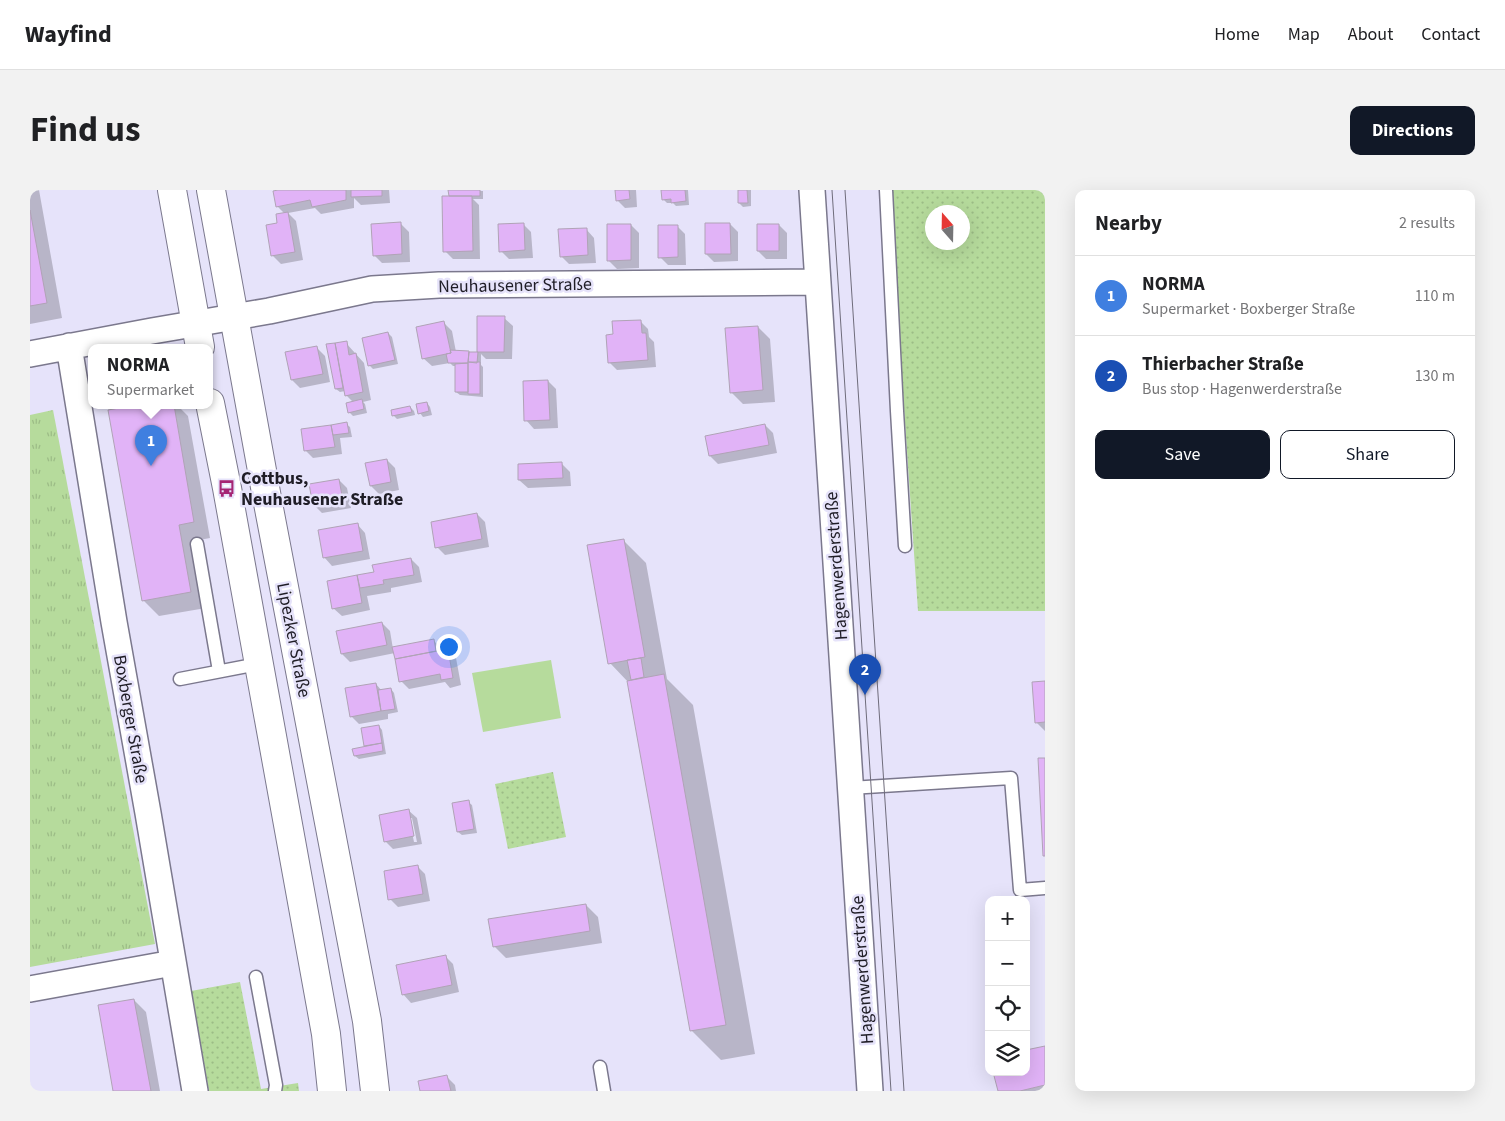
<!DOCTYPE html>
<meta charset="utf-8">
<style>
body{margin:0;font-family:"Source Sans 3",sans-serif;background:#f2f2f2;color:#202124}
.controls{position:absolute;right:15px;bottom:15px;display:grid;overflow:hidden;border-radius:10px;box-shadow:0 5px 20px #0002}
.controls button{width:45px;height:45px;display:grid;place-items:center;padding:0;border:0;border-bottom:1px solid #e0e0e0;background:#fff;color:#202124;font:25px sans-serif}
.compass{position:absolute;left:895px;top:15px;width:45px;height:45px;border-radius:50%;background:#fff;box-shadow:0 5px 20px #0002;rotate:340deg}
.you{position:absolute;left:418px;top:456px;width:18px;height:18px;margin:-12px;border:4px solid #fff;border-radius:50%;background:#1a73e8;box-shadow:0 0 0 8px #1a73e833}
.badge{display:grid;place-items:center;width:32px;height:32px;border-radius:50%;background:#111827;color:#fff;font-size:16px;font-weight:700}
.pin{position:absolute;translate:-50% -41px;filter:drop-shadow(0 1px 2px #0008)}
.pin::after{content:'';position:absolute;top:26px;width:18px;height:15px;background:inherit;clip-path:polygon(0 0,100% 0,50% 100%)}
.popup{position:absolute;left:58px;top:154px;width:125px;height:65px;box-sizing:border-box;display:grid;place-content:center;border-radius:10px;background:#fff;filter:drop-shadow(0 1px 4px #0005);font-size:16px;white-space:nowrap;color:#757577}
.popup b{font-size:19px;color:#202124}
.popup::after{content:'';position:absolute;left:50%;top:100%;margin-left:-10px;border:10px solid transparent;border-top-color:#fff}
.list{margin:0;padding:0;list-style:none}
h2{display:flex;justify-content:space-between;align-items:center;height:65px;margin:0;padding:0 20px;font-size:21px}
h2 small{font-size:16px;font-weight:400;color:#757577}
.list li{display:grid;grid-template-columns:32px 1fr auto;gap:15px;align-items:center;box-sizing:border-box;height:80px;padding:0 20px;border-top:1px solid #e0e0e0}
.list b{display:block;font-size:19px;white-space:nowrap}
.list p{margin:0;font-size:16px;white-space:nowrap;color:#757577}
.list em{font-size:16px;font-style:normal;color:#757577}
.actions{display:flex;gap:10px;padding:15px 20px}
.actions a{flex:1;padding:11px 0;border:1px solid #111827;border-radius:10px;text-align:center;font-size:18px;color:#111827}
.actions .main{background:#111827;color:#fff}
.icon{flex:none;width:28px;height:28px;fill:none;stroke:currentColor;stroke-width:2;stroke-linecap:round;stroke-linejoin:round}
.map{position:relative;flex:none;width:1015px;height:901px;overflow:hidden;border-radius:10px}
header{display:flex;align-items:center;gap:30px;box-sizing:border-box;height:70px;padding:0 25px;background:#fff;border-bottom:1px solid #e0e0e0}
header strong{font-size:24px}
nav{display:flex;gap:28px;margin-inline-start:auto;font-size:18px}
.intro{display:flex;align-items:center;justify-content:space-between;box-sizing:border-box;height:120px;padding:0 30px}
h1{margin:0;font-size:35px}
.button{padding:12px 22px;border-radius:10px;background:#111827;color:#fff;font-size:18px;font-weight:700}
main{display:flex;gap:30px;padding:0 30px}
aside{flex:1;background:#fff;border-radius:10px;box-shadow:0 5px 20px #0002}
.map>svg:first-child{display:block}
</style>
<header>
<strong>Wayfind</strong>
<nav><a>Home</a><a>Map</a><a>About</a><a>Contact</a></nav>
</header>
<div class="intro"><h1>Find us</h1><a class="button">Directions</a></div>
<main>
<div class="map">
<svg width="1015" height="901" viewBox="0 0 1015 901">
<defs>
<pattern id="grass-tufts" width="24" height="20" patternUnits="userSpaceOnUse" patternTransform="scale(1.25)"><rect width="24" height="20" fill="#b6db9c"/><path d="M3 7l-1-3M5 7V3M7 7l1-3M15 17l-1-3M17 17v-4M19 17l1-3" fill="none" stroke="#9cbc86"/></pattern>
<pattern id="park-dots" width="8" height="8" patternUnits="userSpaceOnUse" patternTransform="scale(1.25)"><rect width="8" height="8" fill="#b6db9c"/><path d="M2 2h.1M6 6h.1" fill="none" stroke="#9cbc86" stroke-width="1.8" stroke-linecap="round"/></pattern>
</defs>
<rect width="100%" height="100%" fill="#e6e3fa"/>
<!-- grass -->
<path fill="url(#grass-tufts)" d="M23 220 125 754 0 777V225Z"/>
<!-- park -->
<path fill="url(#park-dots)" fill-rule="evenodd" d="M859 0H1015V421H888ZM902 22H932V52H902Z
M523 582 536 647 478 659 465 594Z
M210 792 231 899 268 893 269 901H179L161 801Z"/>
<!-- pitch -->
<path fill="#b6db9c" d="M521 470 531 528 453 542 442 483Z"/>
<!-- shadow -->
<path fill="#0003" fill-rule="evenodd" d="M0 0H12H9L32 128 0 134Z
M255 0H359L360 13 331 15 324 8V18L291 24 285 18 258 23 266 31 273 70 251 74 243 66 237 36 249 34 255 24 247 16Z
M420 0 453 1V9H443L449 15 450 69H423L415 61 422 8Z
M586 0H606L607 17 595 18 587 10Z
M633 0H658L659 15 646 16 643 13H637L633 9Z
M709 0H721V16L713 17 709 13Z
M370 33 379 42 380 72 352 73 344 65Z
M493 34 501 42 503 68 479 69 471 61Z
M700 34 708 42V71L684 72 676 64Z
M601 35 609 43V78L587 79 579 71Z
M749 35 757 43V69H736L728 61Z
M647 36 655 44 656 75H638L630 67Z
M556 39 564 48 566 73 539 74 531 66Z
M449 127 474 128 483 136 482 169H456L451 164V175L453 177V207L430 205 426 202V176H423L420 173 402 176 393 168 414 133 422 141 426 162 448 163Z
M610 131 618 139 619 147 624 152 626 177 587 180 579 172 584 146Z
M728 137 740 149 745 212 713 214 701 202Z
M358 143 362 147 368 174 343 179 339 175Z
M316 153 334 173 341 210 333 212 335 214 337 223 323 226 319 222 323 212 316 205 315 201 310 202 306 199 305 155Z
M287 158 295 166 300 192 270 198 262 190Z
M518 191 526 199 528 238 504 239 496 230Z
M397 213 400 217 402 225 393 227 390 223Z
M113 215H147L158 226 180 348 164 351 176 418 129 426 113 410 80 221Z
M380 217 384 221 385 225 367 229 363 225Z
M316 234 320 237 322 247 310 248 312 264 283 268 275 260 272 240Z
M735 235 743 243 747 263 688 274 680 266Z
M357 270 365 278 369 300 349 304 341 296Z
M532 274 540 282 541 296 498 298 489 290Z
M309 290 317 298 321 318 292 323 284 315Z
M447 324 455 332 459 357 415 365 407 357Z
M327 334 335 343 340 369 302 376 294 367Z
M593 350 616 373 637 489 663 515 725 864 691 870 661 840 599 493 580 473Z
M381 369 389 377 392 392 361 398V402L337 406 340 420 312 426 303 418 298 392 345 383Z
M352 433 360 441 363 459 404 451 407 454 409 462 418 460 426 468 431 495 420 498 415 492 379 499 371 491 365 463 320 472 312 464Z
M1015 492V541L1006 532Z
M346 494 352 501 361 499 364 503 368 522 358 524V529L329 534 321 526Z
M349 536 352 540 356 564 329 569 325 566 336 558 332 539Z
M438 612 442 615 447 643 432 645 428 642 424 614Z
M378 620 387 628 392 654 363 659 355 651ZM379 628H382L387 652H384Z
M387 676 395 684 400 711 368 717 360 709Z
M556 715 568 727 572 753 476 768 464 756Z
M415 766 423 774 429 802 381 813 373 804Z
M104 810 116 822 130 901H85Z
M1015 857V901H969L996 882Z
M417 887 425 895 426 901H392Z"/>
<!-- building -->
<path fill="#e1b3f7" stroke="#b0a3b6" d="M248 0H316V10L282 17 280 10 246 17 243 1Z
M321 0H352V6L321 7Z
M418 0H450V6H419Z
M585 0H599L600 9 586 11Z
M631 0H655L656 11 641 13V9L632 10Z
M708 0H717L718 13H708Z
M412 6H442L443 61 413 62Z
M0 20 17 113 0 116Z
M258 22 265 62 241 66 236 35 247 33 246 24Z
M371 32 372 64 343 66 341 34Z
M494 33 495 60 469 62 468 34Z
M675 33H700L701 64H675Z
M577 34H601V70L577 71Z
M727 34H749V61H727Z
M628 35H648V67L628 68Z
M557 38 558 65 530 67 528 39Z
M447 126H475L474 162H447Z
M611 130 612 143H616L618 170 578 173 576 145 583 144 582 131Z
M414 131 421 163 392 169 386 137Z
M728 136 733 200 700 203 695 138Z
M358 142 365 170 338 176 332 148Z
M317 151 319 165 326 163 333 202 315 206 305 153Z
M305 153 313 198 305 199 296 154Z
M287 156 293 184 261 190 255 162Z
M420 160 439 161 438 173H418L416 164 421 163Z
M439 162H448L447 173 438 172Z
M438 172H450V204H438Z
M438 173V202H425V174Z
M518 190 520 230 494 231 493 191Z
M332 209 334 219 318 223 316 213Z
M397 212 399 221 388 224 386 214Z
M106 215H144L164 332 149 335 161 402 112 411 78 220Z
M380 216 382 222 362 226 361 220Z
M317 232 319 243 303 245 301 235Z
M735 234 739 255 679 266 675 246Z
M301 235 305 257 274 261 271 239Z
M357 269 361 292 340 296 335 273Z
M532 272 533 288 488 290V274Z
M309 289 313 311 283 316 279 294Z
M447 323 452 349 405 358 401 332Z
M328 333 333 361 293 368 288 340Z
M594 349 615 467 578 474 557 355Z
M381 368 384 385 353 390 354 394 330 398 327 385 344 382 342 375Z
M327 385 332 413 302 419 297 391Z
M352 432 357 455 311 464 306 441Z
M404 449 406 461 365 469 362 457Z
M418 459 423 488 411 490 410 484 369 492 365 469Z
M611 468 614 487 601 490 597 470Z
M634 484 696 835 660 841 597 491Z
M1015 491V532L1005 533 1002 492Z
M346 493 351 521 320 527 315 498Z
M361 498 365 519 351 521 348 500Z
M349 535 352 553 334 556 331 538Z
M352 553 353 561 324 566 322 559Z
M1008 568H1015V666H1013Z
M439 610 444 639 427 642 422 613Z
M379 619 384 646 354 652 349 625Z
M388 675 393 704 358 710 354 681Z
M556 714 560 741 463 757 458 729Z
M416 765 422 795 372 805 366 775Z
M104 809 121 901H83L68 815Z
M1015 856V895L990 901H968L963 882H996V860Z
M417 885 421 901H390L388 891Z"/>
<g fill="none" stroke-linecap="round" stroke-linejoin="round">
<defs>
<path id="lane" d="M856 0 867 221 875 356
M167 354 189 481
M150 489 228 474
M820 598 981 588 990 700 1015 698
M226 787 246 895 245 901
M570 877 574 901"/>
<path id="street" d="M782 0 840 901
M39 156 84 432 118 623 165 901
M0 164 122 141 239 121 342 99 409 95 788 92
M0 799 143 773"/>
<path id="secondary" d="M142 0 170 157
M181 0 237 308 337 831 345 901
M180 213 197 298 296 844 302 901"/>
</defs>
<!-- lane casing -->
<use href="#lane" stroke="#7b788d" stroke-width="15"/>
<!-- street casing -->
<use href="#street" stroke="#7b788d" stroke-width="28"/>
<!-- secondary casing -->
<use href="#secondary" stroke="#7b788d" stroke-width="30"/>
<!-- lane -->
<use href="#lane" stroke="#fff" stroke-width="12"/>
<!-- street -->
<use href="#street" stroke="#fff" stroke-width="25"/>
<!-- secondary -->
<use href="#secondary" stroke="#fff" stroke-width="28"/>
<!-- tram -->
<path stroke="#6f6c7b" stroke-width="1" d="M802 0 861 901
M815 0 874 901"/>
</g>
<!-- icons -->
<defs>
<symbol id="bus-bare" viewBox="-9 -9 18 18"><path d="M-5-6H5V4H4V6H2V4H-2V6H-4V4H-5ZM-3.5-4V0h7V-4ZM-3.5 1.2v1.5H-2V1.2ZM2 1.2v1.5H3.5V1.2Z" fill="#a52574" stroke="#e6e3fa" stroke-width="2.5" paint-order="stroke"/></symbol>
</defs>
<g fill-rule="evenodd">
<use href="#bus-bare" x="184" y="286" width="25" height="25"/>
</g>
<g text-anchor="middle" stroke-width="5" stroke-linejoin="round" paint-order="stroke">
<!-- street labels -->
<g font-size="18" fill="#1f1d26" stroke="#e6e3fa">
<text transform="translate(485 95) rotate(-1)" y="6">Neuhausener Straße</text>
<text transform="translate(806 376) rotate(-94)" y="6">Hagenwerderstraße</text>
<text transform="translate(264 450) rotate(79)" y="6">Lipezker Straße</text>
<text transform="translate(101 529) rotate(80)" y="6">Boxberger Straße</text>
<text transform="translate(832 780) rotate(-94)" y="6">Hagenwerderstraße</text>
</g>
<!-- poi labels -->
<g font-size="18" font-weight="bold" fill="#1f1d26" stroke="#e6e3fa" text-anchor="start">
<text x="211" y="294">Cottbus,<tspan x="211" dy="21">Neuhausener Straße</tspan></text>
</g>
</g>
</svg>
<div class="controls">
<button>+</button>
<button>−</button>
<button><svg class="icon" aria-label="locate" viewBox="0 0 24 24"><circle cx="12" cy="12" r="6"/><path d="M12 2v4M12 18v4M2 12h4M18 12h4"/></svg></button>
<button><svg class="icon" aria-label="layers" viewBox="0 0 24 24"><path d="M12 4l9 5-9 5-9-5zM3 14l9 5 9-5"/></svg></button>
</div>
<svg class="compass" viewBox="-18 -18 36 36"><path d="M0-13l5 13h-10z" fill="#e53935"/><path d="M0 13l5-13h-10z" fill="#757577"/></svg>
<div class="you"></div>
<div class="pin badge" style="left:121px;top:276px;background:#3f7fe0">1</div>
<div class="popup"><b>NORMA</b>Supermarket</div>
<div class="pin badge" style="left:835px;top:505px;background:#1a4fb4">2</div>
</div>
<aside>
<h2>Nearby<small>2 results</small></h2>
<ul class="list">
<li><span class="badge" style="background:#3f7fe0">1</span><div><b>NORMA</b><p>Supermarket · Boxberger Straße</p></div><em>110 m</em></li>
<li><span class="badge" style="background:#1a4fb4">2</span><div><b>Thierbacher Straße</b><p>Bus stop · Hagenwerderstraße</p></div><em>130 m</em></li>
</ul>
<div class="actions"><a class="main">Save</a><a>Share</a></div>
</aside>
</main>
